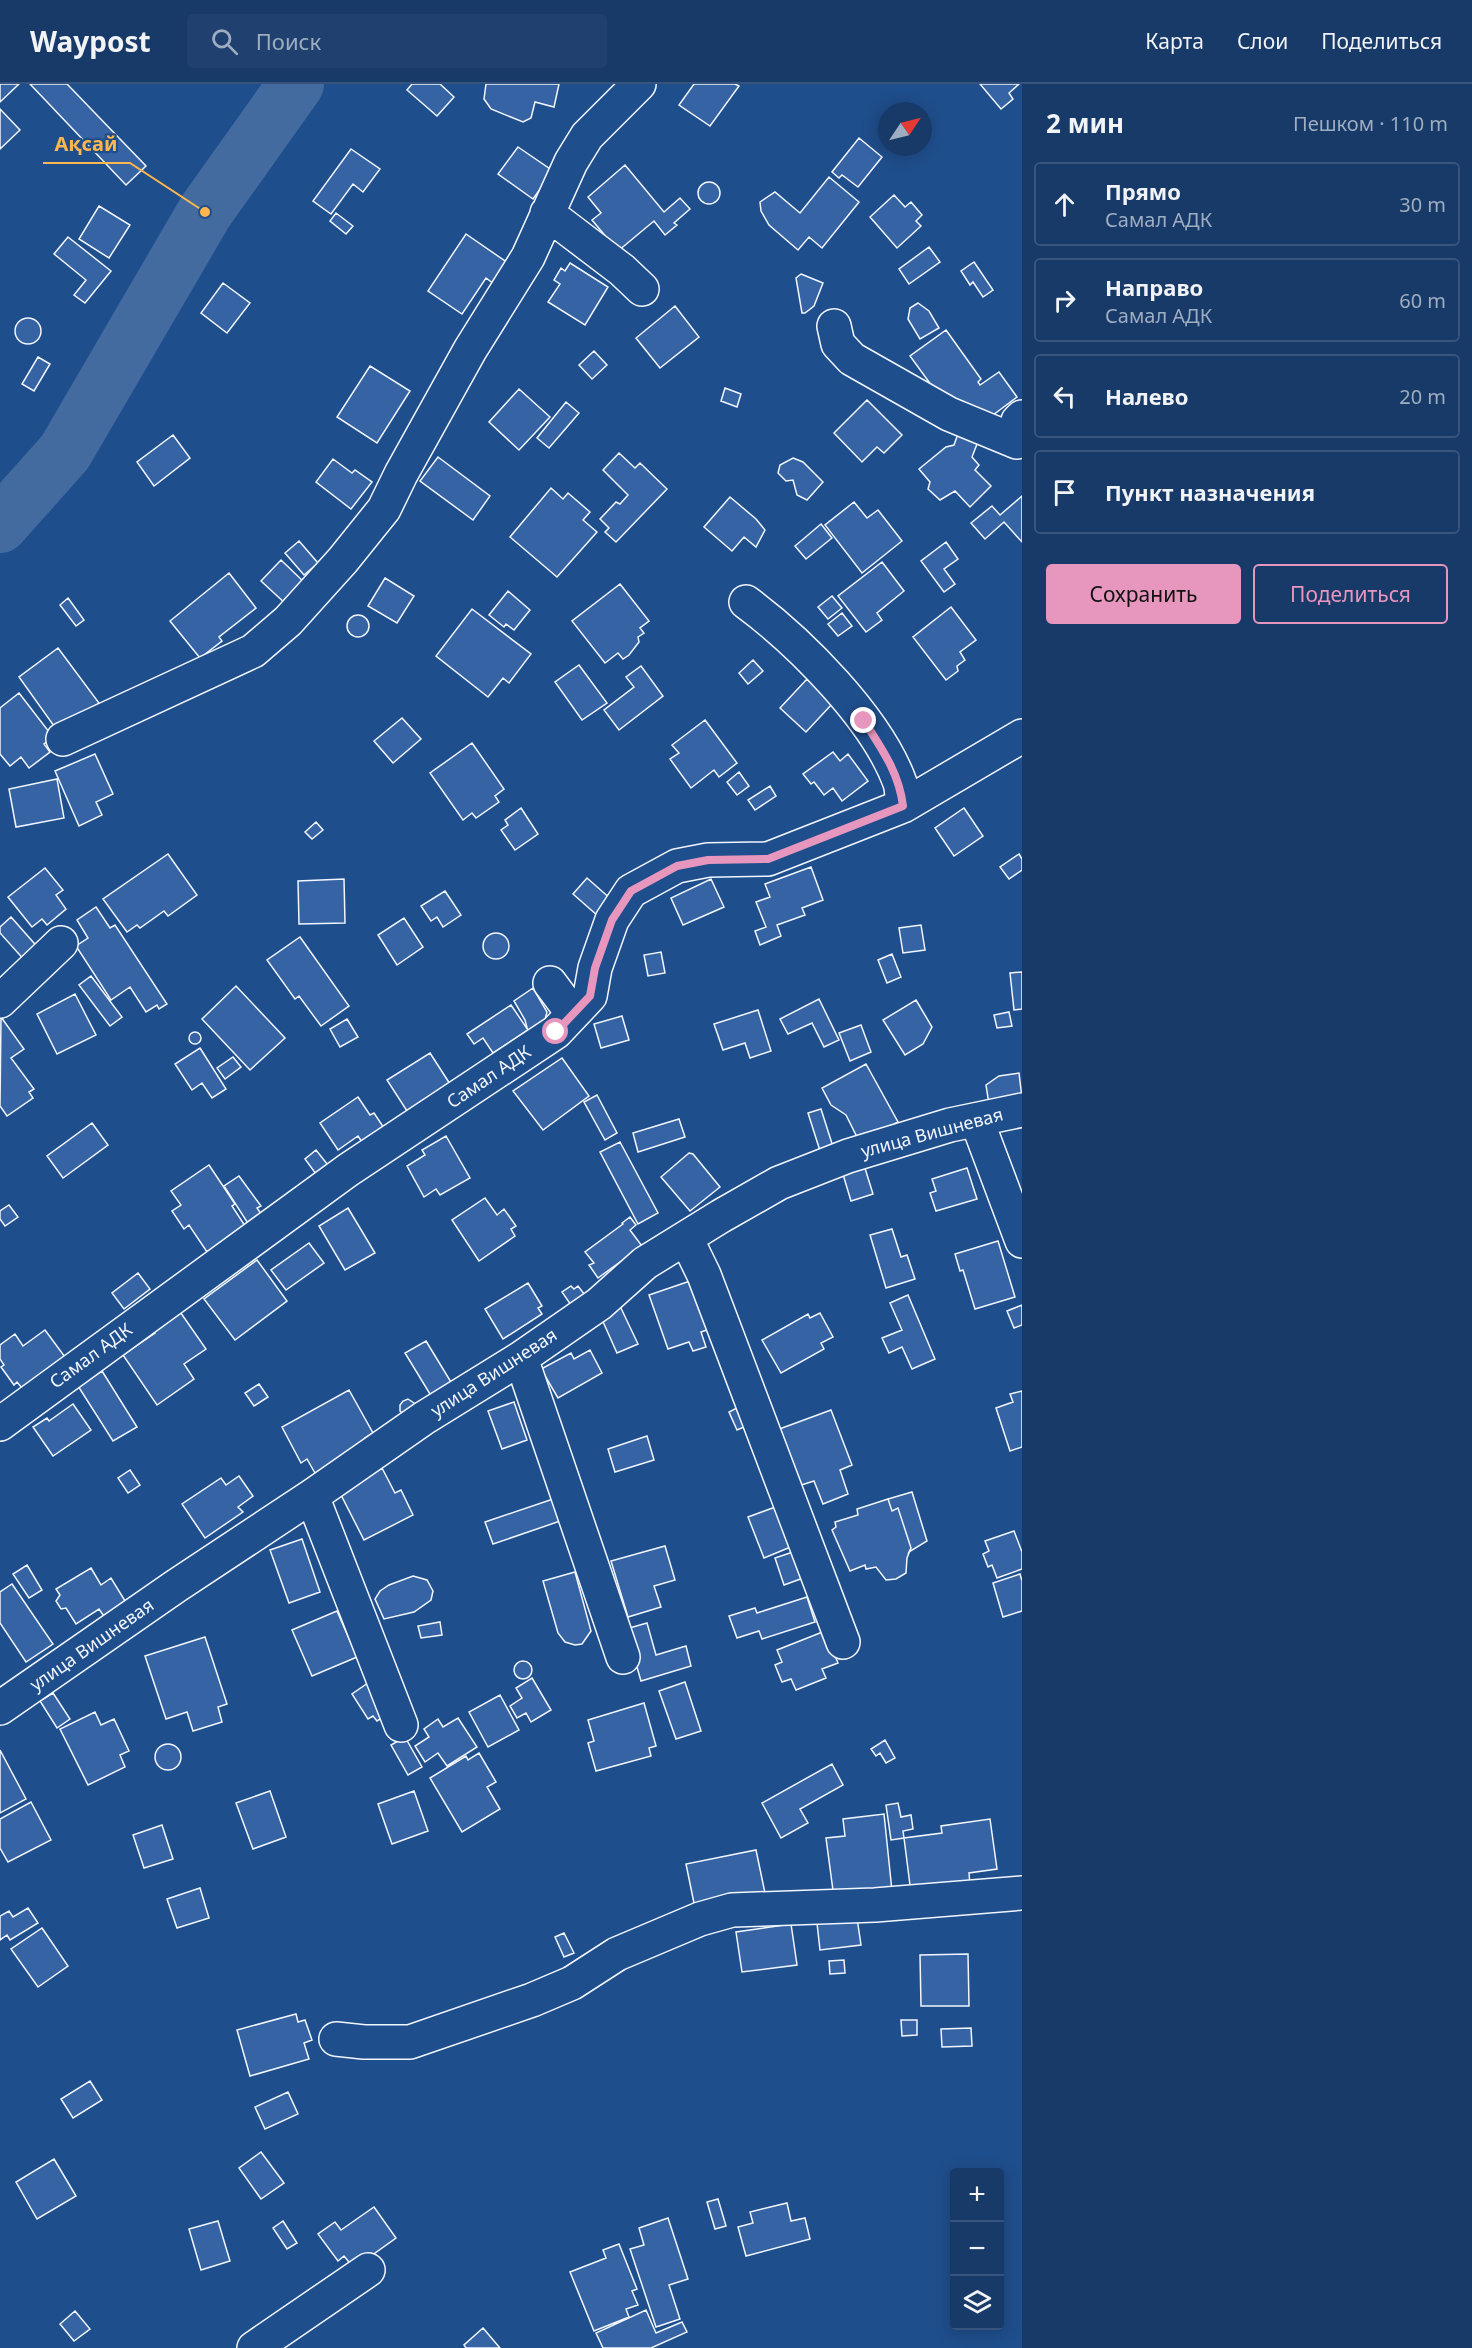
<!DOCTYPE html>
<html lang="ru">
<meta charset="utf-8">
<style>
body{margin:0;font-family:"Noto Sans",sans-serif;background:#20416f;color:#f1f3f6}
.controls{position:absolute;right:18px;bottom:18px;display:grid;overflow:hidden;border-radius:6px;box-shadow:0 3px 15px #0003}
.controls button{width:54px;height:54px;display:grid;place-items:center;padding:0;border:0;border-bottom:2px solid #36547d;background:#173a69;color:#f1f3f6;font:30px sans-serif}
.compass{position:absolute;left:878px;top:18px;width:54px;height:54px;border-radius:50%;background:#173a69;box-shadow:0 3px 15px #0003;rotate:55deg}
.stop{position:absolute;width:18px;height:18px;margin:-14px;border:4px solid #e797bd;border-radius:50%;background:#fff}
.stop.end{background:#e797bd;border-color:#fff;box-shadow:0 2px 6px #0008}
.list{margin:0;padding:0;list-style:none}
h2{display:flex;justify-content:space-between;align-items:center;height:78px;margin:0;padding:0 24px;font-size:26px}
h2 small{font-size:20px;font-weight:400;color:#9eadc0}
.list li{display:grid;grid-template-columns:39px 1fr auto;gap:18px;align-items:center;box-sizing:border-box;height:84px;margin:0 12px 12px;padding:0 12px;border:2px solid #36547d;border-radius:6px}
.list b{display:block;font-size:22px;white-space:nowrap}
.list p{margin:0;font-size:20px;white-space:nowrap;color:#9eadc0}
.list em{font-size:20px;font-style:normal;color:#9eadc0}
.actions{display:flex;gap:12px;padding:18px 24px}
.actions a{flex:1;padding:14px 0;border:2px solid #e797bd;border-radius:6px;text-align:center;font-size:21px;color:#e797bd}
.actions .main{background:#e797bd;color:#111}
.icon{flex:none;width:33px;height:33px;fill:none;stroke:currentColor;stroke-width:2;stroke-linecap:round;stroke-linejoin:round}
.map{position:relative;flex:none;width:1022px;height:2264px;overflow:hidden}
header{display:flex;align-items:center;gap:36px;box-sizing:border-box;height:84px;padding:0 30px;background:#173a69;border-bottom:2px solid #36547d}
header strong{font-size:28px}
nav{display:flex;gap:33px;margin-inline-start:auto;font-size:21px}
.search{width:420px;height:54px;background:#20416f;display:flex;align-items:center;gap:15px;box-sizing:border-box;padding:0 21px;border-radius:6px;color:#9eadc0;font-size:22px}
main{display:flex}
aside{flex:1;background:#173a69}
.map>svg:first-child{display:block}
</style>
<header>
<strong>Waypost</strong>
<div class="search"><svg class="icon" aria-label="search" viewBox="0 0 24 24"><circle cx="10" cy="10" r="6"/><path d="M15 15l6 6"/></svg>Поиск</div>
<nav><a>Карта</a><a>Слои</a><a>Поделиться</a></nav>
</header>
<main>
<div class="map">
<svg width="1022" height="2264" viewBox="0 0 1022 2264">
<rect width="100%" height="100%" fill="#1f4e8c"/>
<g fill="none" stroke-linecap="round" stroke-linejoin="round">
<!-- river -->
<path stroke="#446ba0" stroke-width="56" d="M0 441 65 368 205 128 296 0"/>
</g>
<!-- building -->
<path fill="#3563a3" stroke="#f2f6ff" stroke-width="1.5" d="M0 0H19L0 18Z
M30 0H67L146 82 126 101Z
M412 0H440L454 13 437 32 407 6Z
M486 0H559L554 23 535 18 531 34 523 38 491 25 484 15Z
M694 0H735L739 2 710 42 679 21Z
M980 0H1019L1009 9 1013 15 1001 25Z
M0 25 20 46 0 65Z
M859 54 882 73 858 103 842 91 839 94 832 88Z
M518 63 553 87 533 115 498 90Z
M351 65 380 85 363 108 353 100 331 130 313 117Z
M625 81 664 128 680 114 690 125 674 139 677 141 665 151 654 137 618 167 592 136 601 129 588 113Z
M829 93 859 118 822 164 809 153 798 166 769 141 761 127 760 118 775 108 800 129Z
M698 109a11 11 0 1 1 22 0a11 11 0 1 1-22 0Z
M894 111 905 123 911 118 922 131 916 137 921 142 897 164 870 133Z
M99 122 130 141 109 174 79 155Z
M336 129 353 142 346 150 330 137Z
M466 150 508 179 494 200 486 194 462 230 428 207Z
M68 153 111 187 85 219 74 211 86 196 54 170Z
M929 163 940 178 909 200 899 185Z
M974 178 993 206 983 213 973 198 970 201 961 187Z
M570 179 608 203 585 241 548 218 560 200 554 196 561 184 565 187Z
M801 190 823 199 814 222 805 229H802L796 194Z
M223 199 250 219 227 249 201 229Z
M918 219 929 227 939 244 920 255 908 235 910 224Z
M675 222 699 253 660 284 636 254Z
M15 247a13 13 0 1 1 26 0a13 13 0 1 1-26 0Z
M946 246 981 295 978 298 980 301 999 288 1017 313 989 334 945 320 910 272Z
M594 267 607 281 592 295 579 281Z
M38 273 50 280 34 307 22 300Z
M370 282 410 307 377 359 337 333Z
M725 304 741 310 737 323 721 317Z
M519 305 550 333 519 366 489 338Z
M867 316 902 351 884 369 877 363 862 378 834 349Z
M566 318 579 329 549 364 537 354Z
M959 347 979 355 972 373 979 381 975 386 991 402 970 423 955 407 940 416 928 405 930 398 919 385 946 363 954 361Z
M173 351 190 374 154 402 137 378Z
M619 369 635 384 640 379 667 405 616 458 605 448 609 444 600 435 616 418 620 420 628 411 603 386Z
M438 373 490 412 473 436 420 397Z
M793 374 803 378 823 398 807 416 797 411 793 396 786 397 778 389 780 381Z
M333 375 352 389 355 386 372 398 351 425 316 398Z
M551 404 563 415 568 409 590 428 583 436 597 448 557 493 510 453Z
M1022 412V458L1004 438 985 455 971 439 992 422 1000 431Z
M730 413 756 435 765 446 756 463 744 453 732 467 704 443Z
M854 418 867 434 878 426 902 457 862 489 825 441Z
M821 440 832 454 806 475 795 462Z
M299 457 318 479 304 491 285 469Z
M946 458 958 475 944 485 955 500 944 508 921 477Z
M281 476 306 500 287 521 261 497Z
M882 478 904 507 877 529 882 536 866 548 838 512Z
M229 489 256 524 219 553 222 557 200 574 170 537Z
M385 494 414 512 397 539 368 522Z
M620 500 649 537 640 544 644 549 638 553 639 558 629 571 623 575 618 569 605 579 572 537Z
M508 507 530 526 514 546 506 540 504 543 489 531Z
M832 512 842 524 828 535 818 523Z
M68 514 84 536 76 542 60 521Z
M951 523 976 556 960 568 965 576 957 582 958 587 946 596 913 553Z
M472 525 531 570 509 599 503 594 488 613 436 572Z
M842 529 852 542 838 552 828 540Z
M347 542a11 11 0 1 1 22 0a11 11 0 1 1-22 0Z
M58 564 99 619 59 649 19 593Z
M753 576 763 587 748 600 739 589Z
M579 581 607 619 582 636 555 598Z
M641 582 663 612 619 646 604 626 634 603 626 593Z
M807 595 833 619 806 648 780 624Z
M19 609 53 653 44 660 50 668 29 684 21 673 10 682 0 670V624Z
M402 634 421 655 393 679 374 657Z
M705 636 737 679 719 693 714 686 691 704 670 675 679 669 672 661Z
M472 659 504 705 495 712 499 718 476 734 472 729 463 736 430 689Z
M833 668 840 677 848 670 868 697 842 717 833 704 824 711 814 698 811 700 803 690Z
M95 670 113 710 96 718 102 731 79 742 55 687Z
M739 688 749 702 737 711 727 698Z
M57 695 64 734 16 743 9 705Z
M770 702 776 712 755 726 748 716Z
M521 724 538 750 515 766 501 746 508 741 505 736Z
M964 724 983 752 954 772 935 744Z
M316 738 323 746 312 755 305 748Z
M168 770 197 811 168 832 164 827 140 844 137 841 127 848 103 815Z
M1019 770 1022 775V786L1009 795 1000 783Z
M811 783 823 816 802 824 805 831 777 841 781 852 760 861 755 847 766 843 756 818 770 813 765 800Z
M45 784 63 806 56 811 66 825 47 841 42 835 32 843 8 813Z
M587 794 612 816 598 832 573 810Z
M344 795 345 839 299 840 298 797Z
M711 795 724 823 683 841 671 814Z
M445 807 461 831 443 843 437 833 431 837 421 822Z
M96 823 110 844 115 841 167 920 159 925 157 921 146 928 130 903 111 916 76 862 88 854 77 836Z
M11 833 41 867 27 879 0 849V843Z
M404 834 423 863 397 881 378 851Z
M921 841 925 866 903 869 899 844Z
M483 862a13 13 0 1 1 26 0a13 13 0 1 1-26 0Z
M300 853 349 922 321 942 299 912 295 915 267 876Z
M661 868 665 889 648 892 644 871Z
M892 870 901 893 887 899 878 876Z
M1022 888V925L1014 926 1010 889Z
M91 892 122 933 110 942 79 901Z
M236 902 285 954 250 986 202 935Z
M533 904 547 928 542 947 530 955 525 936 514 917Z
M75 910 96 951 57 970 37 930Z
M819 915 839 956 824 963 812 939 788 950 780 935Z
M916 916 932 943 923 960 905 971 883 936Z
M511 921 528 946 493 969 483 954 474 960 467 950Z
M758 926 771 967 750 974 745 959 723 966 714 940Z
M1009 928 1012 942 997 944 994 931Z
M622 932 629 956 601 964 594 940Z
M1 933 24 965 11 974 34 1005 29 1008 33 1014 7 1032 0 1022Z
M347 935 358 953 340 963 330 945Z
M861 941 871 968 850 977 839 949Z
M189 954a6 6 0 1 1 12 0a6 6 0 1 1-12 0Z
M200 964 226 1005 212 1014 202 999 192 1006 175 980Z
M430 969 450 1000 427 1023 423 1016 407 1027 387 996Z
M233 973 241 983 225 995 217 984Z
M562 974 589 1012 543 1046 513 1007Z
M866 980 898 1038 860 1059 846 1031 831 1021 822 1004Z
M1019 989 1022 1014 989 1020 986 1001 999 992Z
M597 1011 617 1049 605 1056 584 1018Z
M358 1013 370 1031 374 1029 386 1047 364 1061 358 1052 338 1066 320 1039Z
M821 1025 835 1069 822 1073 808 1029Z
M679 1035 685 1053 638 1068 633 1049Z
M92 1039 108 1061 63 1094 47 1072Z
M446 1052 470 1094 440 1111 436 1105 424 1113 407 1082 425 1071 422 1066Z
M620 1058 658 1129 638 1140 600 1068Z
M316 1066 328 1081 316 1090 305 1075Z
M689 1069 693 1070 720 1103 690 1127 661 1093Z
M209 1081 235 1120 232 1122 249 1148 211 1174 189 1141 184 1145 172 1127 181 1121 171 1107Z
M864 1081 873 1110 851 1117 842 1087Z
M967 1084 977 1115 936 1127 930 1109 936 1107 932 1095Z
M239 1092 261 1122 257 1124 262 1131 249 1141 224 1102Z
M485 1114 497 1131 504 1125 516 1142 511 1145 515 1152 479 1177 452 1136Z
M9 1121 18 1133 5 1142 0 1135V1127Z
M348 1124 375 1169 345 1186 319 1142Z
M630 1133 636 1141 630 1146 642 1162 598 1194 589 1181 594 1179 585 1168 623 1140 622 1139Z
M892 1145 901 1173 907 1171 915 1195 886 1204 870 1151Z
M998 1157 1015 1213 975 1225 963 1186 960 1187 955 1170Z
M309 1159 324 1179 286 1206 271 1186Z
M257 1176 287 1217 235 1256 204 1215Z
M138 1189 150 1205 124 1225 112 1209Z
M696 1195 713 1244 701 1248 706 1263 693 1267 689 1258 668 1265 649 1211Z
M528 1199 542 1222 538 1224 542 1230 503 1255 485 1225Z
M571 1202 574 1205 578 1202 585 1211 571 1221 562 1208Z
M908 1211 935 1275 912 1285 902 1263 889 1269 882 1254 902 1246 890 1219Z
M1022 1221V1241L1014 1244 1007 1227Z
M176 1222 206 1265 184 1280 194 1295 157 1321 123 1271 155 1249 149 1240Z
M620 1222 638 1260 617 1269 600 1231Z
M820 1229 833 1253 821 1259 824 1265 781 1289 762 1256 808 1230 810 1234Z
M45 1246 65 1273 22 1304 17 1298 14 1301 1 1283 4 1281 0 1275V1261L15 1250 23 1262Z
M426 1257 454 1303 433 1315 405 1269Z
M590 1266 602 1289 558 1314 541 1285 571 1269 574 1275Z
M102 1287 137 1343 113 1357 78 1302Z
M259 1300 268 1313 254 1322 245 1309Z
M349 1306 373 1349 365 1354 372 1366 319 1396 307 1375 301 1379 282 1343Z
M1022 1307V1363L1010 1367 996 1324 1013 1318 1010 1310Z
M741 1311 753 1339 737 1346 729 1328 737 1324 733 1315Z
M408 1315 417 1321 404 1331 400 1327V1321L403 1317Z
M514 1318 527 1356 502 1365 488 1327Z
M73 1320 91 1346 53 1372 33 1343 47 1334 49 1337Z
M831 1326 852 1381 840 1386 848 1410 823 1420 814 1397 795 1403 774 1347Z
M647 1352 654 1376 615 1388 608 1365Z
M382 1384 395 1409 401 1406 413 1431 364 1456 339 1407Z
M130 1386 140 1401 128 1409 118 1394Z
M239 1392 253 1412 238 1423 243 1428 205 1454 182 1420 221 1394 226 1401Z
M912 1408 927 1457 909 1468 911 1464 898 1424 892 1427 888 1415Z
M559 1413 566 1435 493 1460 485 1438Z
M888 1415 892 1427 898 1424 911 1464 907 1474 906 1489 896 1495 886 1496 876 1483 866 1485 865 1481 850 1487 832 1446 836 1443 835 1438 858 1431 857 1425Z
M778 1422 793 1462 764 1474 748 1433Z
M1014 1447 1022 1468V1485L997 1494 992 1481 988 1483 983 1470 989 1467 985 1457Z
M302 1455 320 1508 289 1519 270 1466Z
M665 1462 675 1496 654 1502 661 1523 628 1533 611 1477Z
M796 1467 806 1493 784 1501 775 1474Z
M27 1481 42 1506 29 1514 13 1490Z
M91 1484 101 1501 111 1494 130 1525 108 1538 99 1525 76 1540 66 1524 61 1525 56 1517 60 1511 56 1505Z
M575 1488 591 1547 582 1560 575 1561 565 1558 558 1549 543 1497Z
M1020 1490 1022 1497V1527L1003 1533 993 1499Z
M413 1492 427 1496 433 1507 431 1516 414 1528 384 1535 375 1515 380 1507 389 1501Z
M12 1500 53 1560 26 1578 0 1539V1508Z
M807 1513 815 1538 762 1555 759 1547 737 1554 729 1532 755 1524 757 1529Z
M337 1527 357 1573 312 1592 292 1546Z
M440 1538 442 1551 421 1554 418 1542Z
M647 1539 656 1571 686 1562 691 1582 641 1597 626 1545Z
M825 1547 838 1579 822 1585 826 1594 796 1606 791 1595 782 1598 775 1581 782 1578 777 1566Z
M205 1553 227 1620 218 1623 222 1638 193 1647 187 1628 166 1635 145 1572Z
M514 1586a9 9 0 1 1 18 0a9 9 0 1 1-18 0Z
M532 1594 551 1626 531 1638 526 1629 517 1634 510 1622 522 1614 516 1604Z
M685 1598 701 1647 676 1655 659 1607Z
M368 1599 388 1630 377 1637 373 1632 368 1635 352 1610Z
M53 1609 70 1635 57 1644 40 1617Z
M500 1611 519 1646 488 1663 469 1628Z
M644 1619 656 1662 649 1664 651 1672 596 1687 588 1659 594 1657 588 1636Z
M95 1628 101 1641 114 1635 129 1667 120 1671 125 1683 88 1701 60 1645Z
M458 1634 477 1663 447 1682 438 1669 425 1678 415 1662 429 1653 424 1645 438 1635 443 1643Z
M405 1653 422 1683 408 1691 391 1661Z
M885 1656 895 1674 886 1679 880 1669 876 1672 871 1665Z
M155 1673a13 13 0 1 1 26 0a13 13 0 1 1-26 0Z
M0 1666 26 1715 0 1729Z
M479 1669 496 1698 487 1703 500 1725 462 1748 430 1694 466 1672 468 1676Z
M832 1680 843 1701 800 1725 808 1739 781 1754 762 1719Z
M270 1707 286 1753 253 1765 236 1719Z
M414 1707 428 1747 392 1760 378 1720Z
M31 1718 51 1756 8 1778 0 1764V1735Z
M898 1719 901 1733 911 1731 913 1745 903 1747 904 1754 891 1756 886 1721Z
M884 1730 892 1807 834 1814 826 1754 845 1752 843 1735Z
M990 1735 997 1785 969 1789 970 1801 911 1809 904 1754 942 1749 941 1742Z
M162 1741 173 1775 144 1784 133 1751Z
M756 1766 765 1809 695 1824 686 1780Z
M200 1804 209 1834 177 1844 167 1815Z
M28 1824 38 1839 10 1856 7 1851 0 1856V1832L9 1827 13 1833Z
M857 1834 861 1861 820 1866 817 1839Z
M791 1840 797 1881 742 1888 736 1848Z
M42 1844 68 1882 38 1903 11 1865Z
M564 1849 574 1869 564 1873 555 1853Z
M968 1870 969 1922H921L920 1871Z
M844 1876 845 1889 830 1890 829 1877Z
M296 1930 298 1938 305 1936 312 1956 304 1959 309 1975 250 1992 237 1946Z
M901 1936H917V1951L902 1952Z
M971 1944 972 1962 942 1963 941 1945Z
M90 1997 102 2016 73 2034 61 2015Z
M288 2008 298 2030 265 2045 255 2023Z
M261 2068 284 2099 261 2115 239 2084Z
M54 2075 76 2112 37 2135 16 2098Z
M718 2115 726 2142 715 2145 707 2118Z
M787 2119 791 2137 805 2134 810 2155 746 2172 738 2143 753 2139 750 2128Z
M374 2123 396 2154 354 2184 344 2172 338 2177 318 2150 335 2138 341 2146Z
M668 2134 688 2195 669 2201 680 2235 656 2243 630 2165 644 2161 639 2144Z
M218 2137 230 2177 201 2186 189 2145Z
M283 2137 297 2159 287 2165 273 2144Z
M619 2160 637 2205 632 2207 638 2221 626 2225 629 2233 594 2247 570 2188 606 2174 603 2166Z
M646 2226 656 2249 682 2238 687 2248 651 2264H603L596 2249Z
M75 2227 90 2245 74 2257 60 2240Z
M483 2244 500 2264H466L464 2261Z"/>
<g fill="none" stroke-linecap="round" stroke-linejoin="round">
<defs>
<path id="minor" d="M547 129 622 186 642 205
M834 242 838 260 852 275 949 330 1017 358 1018 337 1022 333
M746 518C800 558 877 635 900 699 902 706 902 715 903 722
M63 655 253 567 288 537 343 476 384 425 401 390 470 266 528 173 571 78 587 52 639 0
M550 899 573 930
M0 917 61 859
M977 1037 1022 1157
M686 1154 704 1191 843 1558
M521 1274 623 1573
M0 1340 348 1086 556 948 590 912 595 884 612 836 631 807 677 782 708 776 768 775 903 722 1022 652
M312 1412 401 1641
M0 1624 176 1502 312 1412 424 1334 521 1274 599 1220 645 1179 721 1132 779 1099 848 1072 950 1041 1022 1026
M336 1955 364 1958H410L532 1916 572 1899 617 1870 700 1835 732 1826 875 1821 1022 1809
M254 2264 368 2186"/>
</defs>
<!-- minor casing -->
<use href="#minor" stroke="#f2f6ff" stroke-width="36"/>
<!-- minor -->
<use href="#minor" stroke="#1f4e8c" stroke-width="33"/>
</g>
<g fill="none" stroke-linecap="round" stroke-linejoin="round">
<!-- route -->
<path stroke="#e797bd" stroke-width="8" d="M556 948 590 912 595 884 612 836 631 807 677 782 708 776 768 775 903 722C899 689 882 665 864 637"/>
</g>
<g text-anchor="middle" stroke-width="4.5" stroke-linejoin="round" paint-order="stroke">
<!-- street labels -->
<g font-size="18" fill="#f2f6ff" stroke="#1f4e8c">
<text transform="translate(489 993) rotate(-34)" y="6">Самал АДК</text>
<text transform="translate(932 1049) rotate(-15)" y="6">улица Вишневая</text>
<text transform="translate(91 1272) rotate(-36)" y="6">Самал АДК</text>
<text transform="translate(494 1289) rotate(-33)" y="6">улица Вишневая</text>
<text transform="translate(92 1561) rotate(-35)" y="6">улица Вишневая</text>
</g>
</g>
<!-- callouts -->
<path fill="none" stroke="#ffb74d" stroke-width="2" d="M205 128L130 79H43"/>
<circle fill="#ffb74d" stroke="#1f4e8c" stroke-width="2" cx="205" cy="128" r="6"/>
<g font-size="20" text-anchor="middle" font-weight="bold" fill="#ffb74d" stroke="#1f4e8c" stroke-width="4.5" stroke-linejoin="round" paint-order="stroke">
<text x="86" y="67">Ақсай</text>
</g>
</svg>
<div class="controls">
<button>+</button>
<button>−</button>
<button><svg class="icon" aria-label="layers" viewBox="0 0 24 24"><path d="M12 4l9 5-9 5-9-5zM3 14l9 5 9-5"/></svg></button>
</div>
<svg class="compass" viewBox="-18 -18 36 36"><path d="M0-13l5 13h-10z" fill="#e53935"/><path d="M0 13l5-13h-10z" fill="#9eadc0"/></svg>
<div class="stop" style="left:556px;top:948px"></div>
<div class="stop end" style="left:864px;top:637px"></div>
</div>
<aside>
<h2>2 мин<small>Пешком · 110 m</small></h2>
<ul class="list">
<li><svg class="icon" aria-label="ahead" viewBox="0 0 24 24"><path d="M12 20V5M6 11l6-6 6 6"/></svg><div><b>Прямо</b><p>Самал АДК</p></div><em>30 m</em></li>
<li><svg class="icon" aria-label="right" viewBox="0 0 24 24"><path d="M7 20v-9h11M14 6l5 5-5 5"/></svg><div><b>Направо</b><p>Самал АДК</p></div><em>60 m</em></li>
<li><svg class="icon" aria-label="left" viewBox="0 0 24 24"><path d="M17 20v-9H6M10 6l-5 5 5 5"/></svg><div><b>Налево</b></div><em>20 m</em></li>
<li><svg class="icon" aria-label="arrive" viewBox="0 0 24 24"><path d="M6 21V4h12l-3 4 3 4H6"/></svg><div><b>Пункт назначения</b></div></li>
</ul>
<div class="actions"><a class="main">Сохранить</a><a>Поделиться</a></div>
</aside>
</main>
